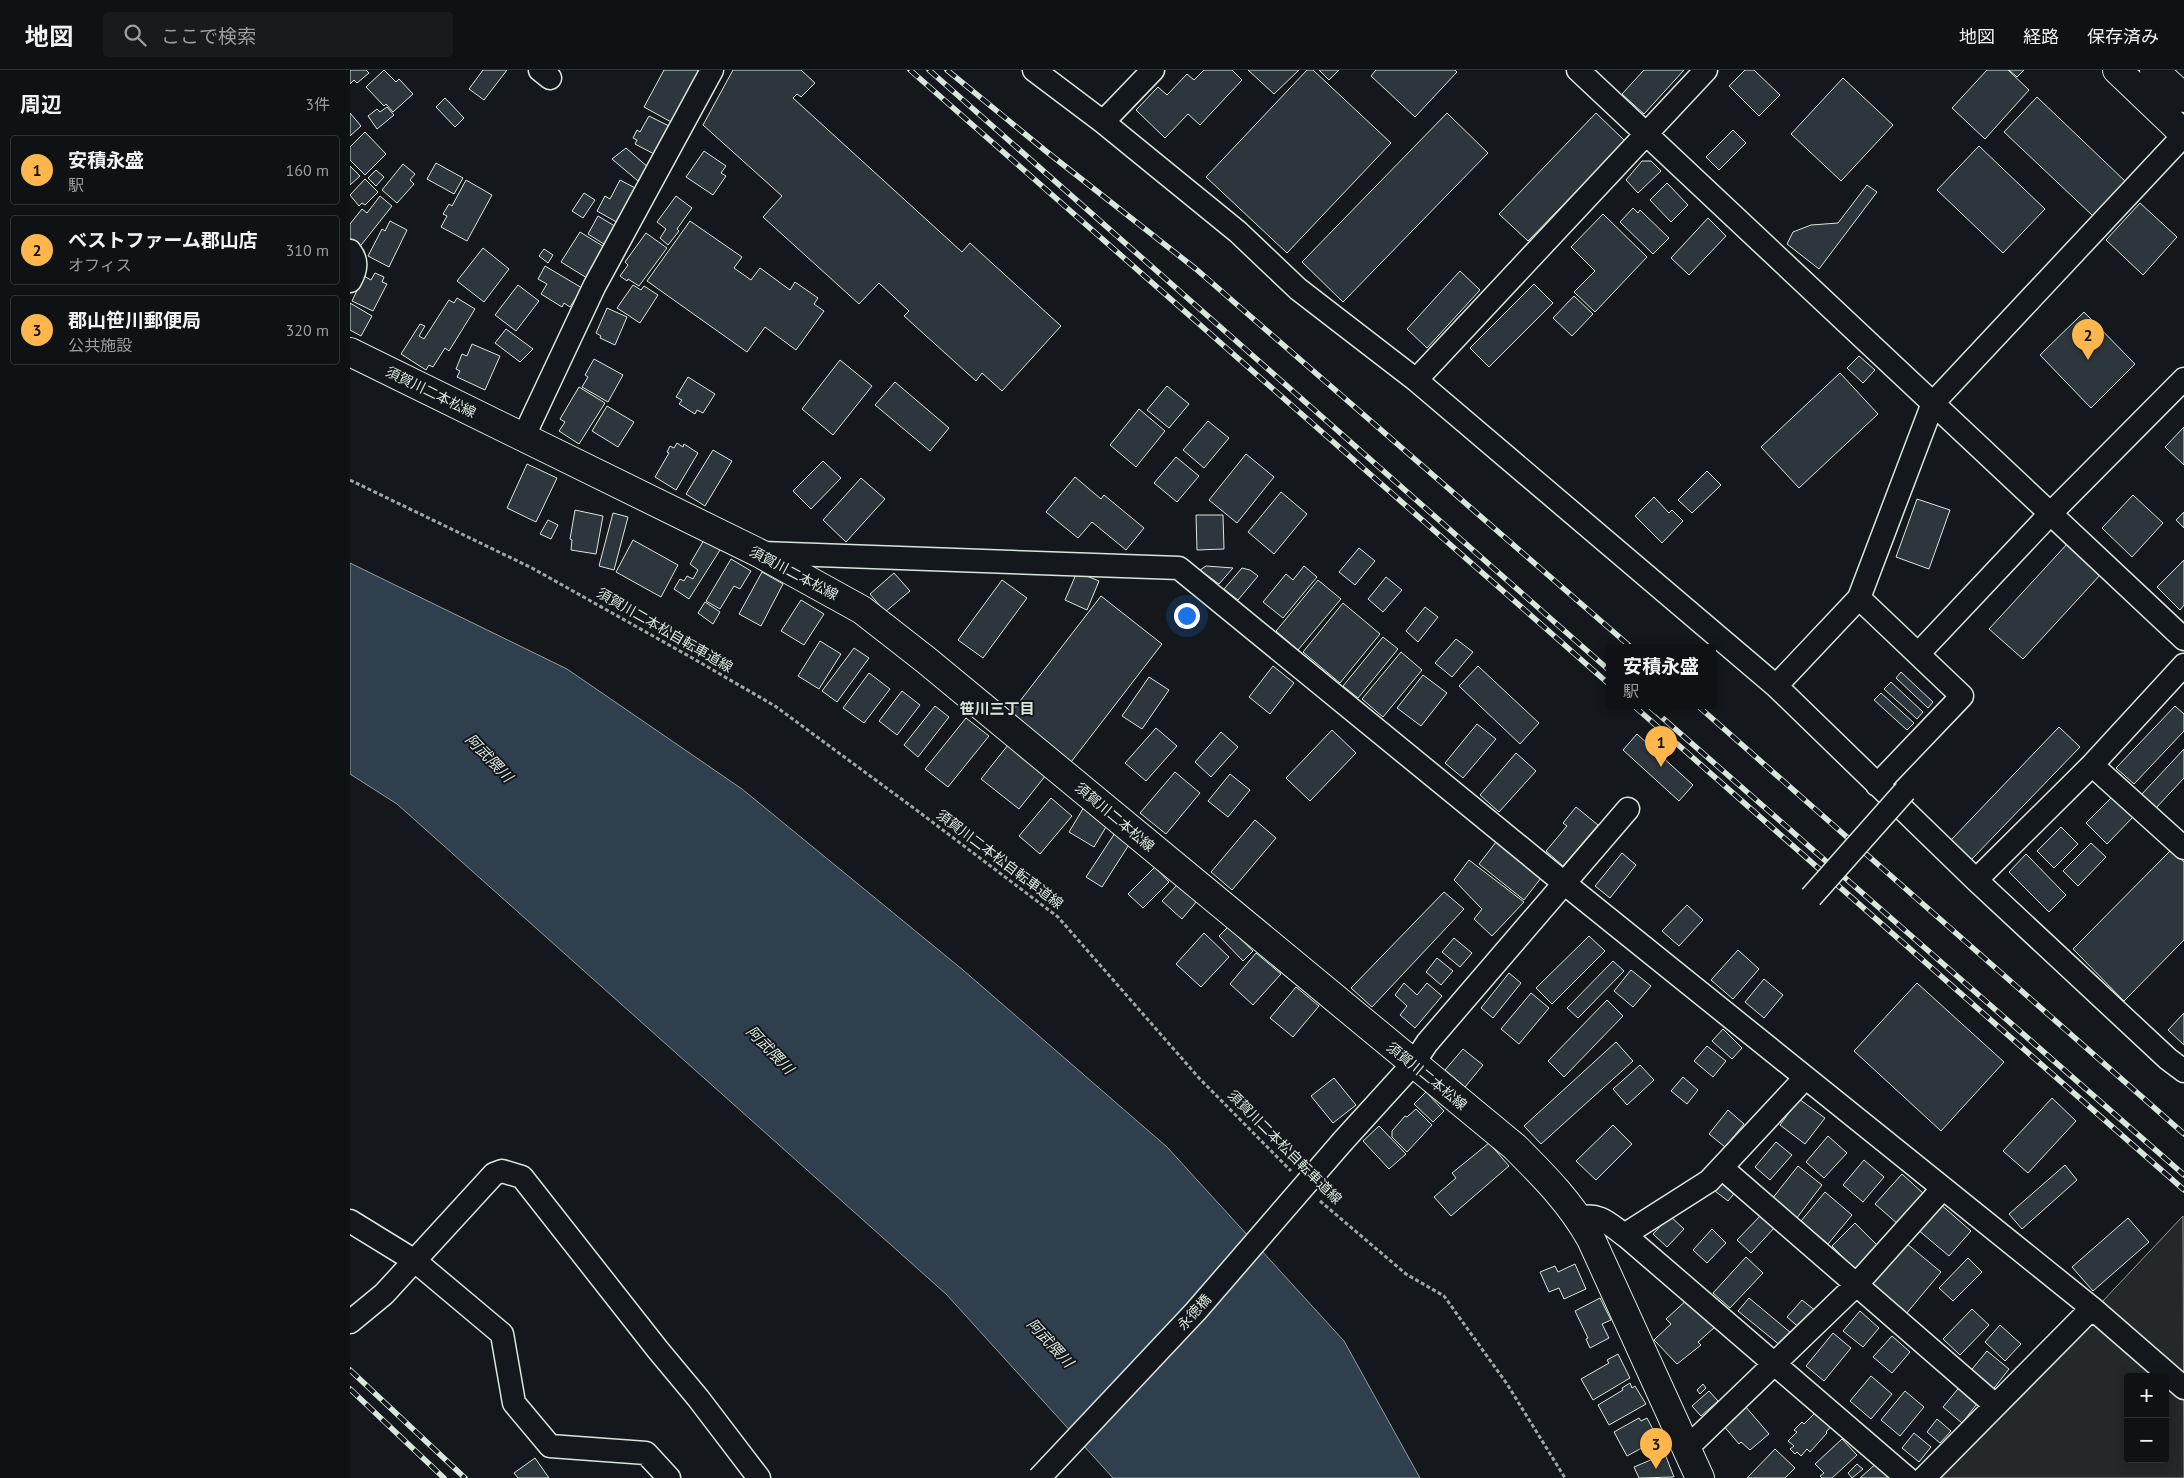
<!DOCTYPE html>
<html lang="ja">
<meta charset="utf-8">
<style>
body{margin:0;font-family:"PT Sans","Noto Sans JP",sans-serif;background:#181b1e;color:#f1f3f6}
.controls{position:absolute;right:15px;bottom:15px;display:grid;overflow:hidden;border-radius:5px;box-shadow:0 2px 12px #0003}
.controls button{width:45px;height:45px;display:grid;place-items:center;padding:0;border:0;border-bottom:1px solid #2f3234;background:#0f1215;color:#f1f3f6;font:25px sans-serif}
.you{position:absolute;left:836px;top:545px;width:18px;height:18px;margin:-12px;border:4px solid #fff;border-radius:50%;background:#1a73e8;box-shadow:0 0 0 8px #1a73e833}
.badge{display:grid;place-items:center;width:32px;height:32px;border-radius:50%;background:#ffb74d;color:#111;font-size:16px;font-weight:700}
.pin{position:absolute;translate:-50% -41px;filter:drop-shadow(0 1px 2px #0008)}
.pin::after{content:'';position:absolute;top:26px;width:18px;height:15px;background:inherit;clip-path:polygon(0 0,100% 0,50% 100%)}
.popup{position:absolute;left:1256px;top:574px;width:110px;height:65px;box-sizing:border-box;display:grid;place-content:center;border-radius:5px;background:#0f1215;filter:drop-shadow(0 1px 4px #0005);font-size:16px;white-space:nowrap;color:#9b9ea0}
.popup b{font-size:19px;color:#f1f3f6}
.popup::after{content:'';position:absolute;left:50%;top:100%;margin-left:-10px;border:10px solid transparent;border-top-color:#0f1215}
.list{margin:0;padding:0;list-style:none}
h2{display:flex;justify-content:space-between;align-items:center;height:65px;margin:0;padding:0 20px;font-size:21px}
h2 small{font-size:16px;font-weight:400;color:#9b9ea0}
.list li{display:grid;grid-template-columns:32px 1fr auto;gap:15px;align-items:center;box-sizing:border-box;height:70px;margin:0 10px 10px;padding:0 10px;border:1px solid #2f3234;border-radius:5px}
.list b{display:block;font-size:19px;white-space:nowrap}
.list p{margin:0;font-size:16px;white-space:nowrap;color:#9b9ea0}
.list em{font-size:16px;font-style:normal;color:#9b9ea0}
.icon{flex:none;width:28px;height:28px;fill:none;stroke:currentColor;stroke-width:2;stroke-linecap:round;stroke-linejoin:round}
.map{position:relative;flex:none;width:1834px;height:1408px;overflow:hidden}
header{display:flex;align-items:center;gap:30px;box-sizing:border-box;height:70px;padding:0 25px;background:#0f1215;border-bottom:1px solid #2f3234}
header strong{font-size:24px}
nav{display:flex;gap:28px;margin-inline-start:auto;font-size:18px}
.search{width:350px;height:45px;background:#181b1e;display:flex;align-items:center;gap:12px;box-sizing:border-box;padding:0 18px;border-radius:5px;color:#9b9ea0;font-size:19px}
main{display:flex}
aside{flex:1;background:#0f1215}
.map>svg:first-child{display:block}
</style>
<header>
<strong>地図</strong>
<div class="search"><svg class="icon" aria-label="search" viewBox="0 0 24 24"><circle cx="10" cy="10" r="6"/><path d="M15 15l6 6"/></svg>ここで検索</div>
<nav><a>地図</a><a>経路</a><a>保存済み</a></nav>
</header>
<main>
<aside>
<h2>周辺<small>3件</small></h2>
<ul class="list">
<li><span class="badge">1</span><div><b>安積永盛</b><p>駅</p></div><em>160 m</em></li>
<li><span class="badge">2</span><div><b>ベストファーム郡山店</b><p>オフィス</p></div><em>310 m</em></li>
<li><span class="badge">3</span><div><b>郡山笹川郵便局</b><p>公共施設</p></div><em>320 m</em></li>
</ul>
</aside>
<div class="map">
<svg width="1834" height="1408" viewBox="0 0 1834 1408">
<rect width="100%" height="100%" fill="#14181c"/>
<!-- parking -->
<path fill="#24282b" stroke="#939e99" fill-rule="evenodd" d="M1833 1146 1834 1408H1586ZM1778 1307H1815V1389H1778Z"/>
<!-- water -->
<path fill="#2f3f4d" stroke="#939e99" d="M0 493 217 599 392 719 613 900 817 1077 994 1271 1070 1408H763L596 1224 47 734 0 704Z"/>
<!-- building -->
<path fill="#2c363c" stroke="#d8e6dc" d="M0 0H16L19 3 7 13 4 10 0 14Z
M34 0 46 12 49 9 63 24 43 42 36 34 34 36 16 17Z
M133 0H157L134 30 119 19Z
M314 0H351L323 53 294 37Z
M383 0H451L465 13 451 27 447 24 443 28 612 182 620 173 711 256 652 321 632 303 626 311 554 246 559 241 529 213 509 234 413 147 432 126 353 55Z
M854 0H882L892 10 850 55 838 44 815 68 786 40 808 17 817 25 837 4 844 10Z
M898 0H949L924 24Z
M957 0H963L1041 73 937 183 856 107Z
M969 0H989L979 10Z
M1026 0H1105L1107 2 1065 47 1021 6Z
M1294 0H1334L1294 44 1272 24Z
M1395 0H1404L1430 25 1409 46 1379 16Z
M1637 0H1658L1679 20 1635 69 1602 38Z
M1659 0H1674L1667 7Z
M1493 8 1543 55 1491 111 1441 64Z
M1687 27 1776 112 1743 146 1654 62Z
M95 28 114 48 105 57 86 37Z
M37 37 44 45 27 59 18 46 27 39 30 42Z
M0 43 11 56 0 66Z
M1097 43 1138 83 993 232 952 192Z
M1246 43 1275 71 1178 171 1149 144Z
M299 46 321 57 306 85 285 74 287 70 283 68 287 60 290 62Z
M1383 60 1396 73 1369 100 1356 87Z
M15 62 36 84 15 105 0 90V77Z
M1629 76 1695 139 1653 183 1587 120Z
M276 78 299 98 288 111 262 89Z
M354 81 376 96 371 103 376 106 363 125 336 107Z
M1292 91H1301L1311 101 1288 123 1276 110Z
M86 93 113 108 104 124 77 109Z
M53 94 65 104 60 110 64 114 47 133 32 120Z
M0 96 10 106 0 115Z
M26 100 34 107 26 116 18 108Z
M15 109 28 122 15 135 12 133 9 136 0 125Z
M116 110 142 125 117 171 91 157 97 146 93 144 99 134 102 136Z
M270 110 289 120 270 154 247 141 255 126 260 129Z
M1317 113 1338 135 1321 152 1300 130Z
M1517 115 1527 122 1469 199 1437 174 1443 162 1461 155 1488 153Z
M234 123 245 130 233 148 222 141Z
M30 126 42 136 8 179 0 168V154L12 139 17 143Z
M326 126 342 138 327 159 329 161 318 175 310 168 316 159 307 152Z
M1790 133 1827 167 1793 205 1756 170Z
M1283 138 1288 143 1290 140 1319 168 1303 184 1270 152Z
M1253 144 1297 187 1245 242 1224 222 1245 201 1221 177Z
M248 146 268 158 257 176 238 164Z
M1358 148 1376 166 1339 205 1321 188Z
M40 151 57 160 39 197 18 186 32 159 35 161Z
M340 151 392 187 384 198 401 210 410 198 440 220 445 212 468 228 464 234 474 241 446 280 415 257 397 282 297 211Z
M230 162 256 178 237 208 211 192Z
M296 163 317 178 289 216 278 209 277 211 270 206 278 195 275 192Z
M133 178 159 199 134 232 107 211Z
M194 179 203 185 198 193 189 186Z
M195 196 232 218 220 237 214 233 212 237 191 224 197 214 188 209Z
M1110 201 1130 220 1077 278 1057 259Z
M25 203 34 207 32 212 37 214 23 241 2 231 14 206 21 210Z
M1184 214 1203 233 1139 297 1120 278Z
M168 215 189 231 166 261 145 245Z
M283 215 291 220 294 216 308 225 290 253 267 238Z
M1224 226 1243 244 1222 266 1203 248Z
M107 228 125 239 99 281 95 278 83 297 79 295 76 300 51 284 70 254 75 256 69 266 74 269 99 230 104 233Z
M0 233 22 246 11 266 0 260Z
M257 238 277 247 265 275 250 268 251 266 246 263Z
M1734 242 1785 294 1741 338 1690 285Z
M156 259 183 279 170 292 145 273Z
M122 274 150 286 135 320 107 307 110 301 106 299 112 284 117 286Z
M1509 286 1525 300 1513 313 1497 298Z
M244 289 273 305 258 332 232 317 238 307 235 305Z
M490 290 522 316 483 365 452 339Z
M1490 303 1528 344 1449 418 1411 377Z
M338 307 365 324 353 343 347 340 345 344 329 334 332 330 326 327Z
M545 312 599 358 580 381 525 335Z
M817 316 839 334 819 358 797 340Z
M229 317 255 333 229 374 209 361 215 352 210 349Z
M257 336 284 352 268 377 242 361Z
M789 339 815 361 786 397 760 375Z
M858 351 879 368 854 398 833 380Z
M1834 357V395L1815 377Z
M327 373 333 377 334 374 348 383 326 420 305 407 319 383 317 382 320 376 324 378Z
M363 380 382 391 355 436 336 424Z
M896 384 924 407 887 453 859 430Z
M826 387 849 406 827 432 804 413Z
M473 391 491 408 461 439 443 421Z
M177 394 207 408 186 452 157 438Z
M1357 401 1371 415 1342 443 1328 430Z
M725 407 751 429 754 425 794 458 776 480 742 452 728 468 696 442Z
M511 408 535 429 496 472 473 450Z
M931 422 957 444 924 484 898 462Z
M1783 425 1813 453 1782 487 1752 458Z
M1304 427 1319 443 1322 440 1333 451 1312 473 1285 446Z
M1567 429 1600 440 1579 499 1546 487Z
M225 440 253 446 246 484 221 480 222 470 220 469Z
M1834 442V458L1826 450Z
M263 443 278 447 264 500 249 496Z
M846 445H873L874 479 847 480Z
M198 450 208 455 201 469 190 464Z
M283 470 328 495 311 527 266 502Z
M354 470 370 480 339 529 324 519 330 509 334 511 337 506 343 509 348 500 340 494Z
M1718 473 1751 504 1673 589 1639 559Z
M1009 478 1025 491 1005 515 989 502Z
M381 489 401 501 390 519 384 516 370 539 356 531Z
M1834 490V535L1830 540 1807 517Z
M856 496 883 498 869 514 850 500Z
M954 496 967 507 933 548 913 532 936 504 943 510Z
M892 498 900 500 908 506 888 530 874 519Z
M412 502 433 514 411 556 389 544Z
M727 502 749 511 737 540 715 530Z
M544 503 560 521 535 542 520 524Z
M1036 507 1052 520 1033 542 1018 529Z
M652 510 677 528 633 588 608 570Z
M968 510 991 529 948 580 926 561Z
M751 526 812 574 721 692 660 644Z
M451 530 474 544 454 575 431 561Z
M355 532 370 542 363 554 348 543Z
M993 533 1030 564 990 613 953 582Z
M1075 537 1088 547 1068 572 1056 561Z
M1033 567 1048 579 1008 628 993 616Z
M1106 569 1123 582 1102 607 1085 593Z
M470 571 491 584 469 619 448 606Z
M504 578 519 588 487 632 472 621Z
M1051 582 1072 600 1033 647 1012 629Z
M923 596 944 613 920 644 899 627Z
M1128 596 1189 653 1170 674 1109 616Z
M1551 602 1583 632 1578 638 1546 608Z
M519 603 540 619 514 653 493 638Z
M1073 605 1097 623 1071 656 1047 638Z
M799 607 819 620 792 659 772 646Z
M1541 612 1573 642 1567 649 1534 619Z
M552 621 570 635 547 665 529 651Z
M1531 623 1564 653 1557 660 1524 630Z
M585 636 599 647 568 687 554 675Z
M1825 636 1834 644V661L1784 714 1766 698Z
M616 648 639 666 598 717 575 699Z
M1127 654 1146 669 1113 708 1095 693Z
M1709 657 1730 677 1621 790 1601 770Z
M806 658 827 676 796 711 775 693Z
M982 660 1006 683 960 731 936 708Z
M871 662 888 677 861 707 845 692Z
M1287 664 1343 715 1329 731 1273 680Z
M658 675 696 705 669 739 631 709Z
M1834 679V708L1805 739 1791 725Z
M1166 683 1186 701 1149 742 1130 725Z
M825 702 850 723 816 764 790 743Z
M880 704 900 720 878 747 858 731Z
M1764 725 1785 745 1757 774 1736 753Z
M701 728 722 746 690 784 669 766Z
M734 737 759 752 744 777 719 762Z
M1226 737 1248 755 1213 796 1196 781 1217 756 1213 753Z
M905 750 926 768 882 820 861 802Z
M1711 757 1728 774 1704 798 1687 781Z
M765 763 780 773 752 817 736 807Z
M1146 772 1191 808 1174 830 1129 794Z
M1741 773 1756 787 1728 816 1713 801Z
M1821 780 1834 792V870L1774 931 1723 879Z
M1272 783 1286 795 1260 828 1245 816Z
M1676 784 1716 825 1699 842 1659 802Z
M1119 790 1174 832 1142 866 1124 849 1132 839 1104 810Z
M805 797 819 812 793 838 778 824Z
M828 814 847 831 832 849 812 831Z
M1094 822 1114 839 1022 937 1001 918Z
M1337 835 1353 850 1329 876 1312 861Z
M878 857 903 881 893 891 869 866Z
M854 863 879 887 851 917 826 894Z
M1239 866 1255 881 1202 934 1186 918Z
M1104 868 1122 883 1110 897 1092 882Z
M1388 880 1409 899 1383 929 1361 910Z
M906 883 931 904 903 935 880 914Z
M1087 888 1103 901 1091 915 1076 902Z
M1263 891 1274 901 1228 948 1217 938Z
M1281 900 1301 916 1283 937 1264 921Z
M1159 903 1171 913 1143 948 1131 938Z
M1414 909 1433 925 1414 948 1395 932Z
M1054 913 1067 925 1077 913 1092 926 1065 958 1050 945 1057 936 1045 925Z
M1567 913 1654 992 1591 1061 1504 981Z
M946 917 969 936 943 967 920 948Z
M1181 923 1199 938 1169 974 1151 959Z
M1257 930 1273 946 1214 1007 1198 991Z
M1834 943V975L1818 960Z
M1373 959 1392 978 1382 989 1362 971Z
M1266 972 1283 991 1191 1074 1174 1056Z
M1357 976 1376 991 1363 1007 1344 991Z
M1113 979 1133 995 1115 1017 1095 1000Z
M1290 995 1304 1010 1277 1035 1263 1019Z
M1333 1007 1348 1020 1337 1034 1321 1021Z
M984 1008 1006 1035 983 1053 961 1026Z
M1076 1022 1094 1041 1083 1052 1064 1034Z
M1702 1028 1726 1051 1678 1103 1653 1081Z
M1449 1029 1475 1048 1455 1074 1430 1055Z
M1066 1039 1082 1055 1057 1082 1042 1067V1061L1055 1046 1057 1047Z
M1378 1040 1394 1054 1375 1077 1359 1064Z
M1263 1055 1282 1074 1246 1110 1226 1091Z
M1029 1056 1056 1084 1039 1099 1013 1071Z
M1478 1066 1497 1083 1474 1108 1456 1092Z
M1426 1072 1442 1085 1420 1110 1405 1097Z
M1139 1073 1159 1096 1101 1146 1084 1127 1106 1108 1102 1103Z
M1514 1090 1534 1107 1513 1132 1493 1115Z
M1715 1095 1727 1110 1672 1159 1659 1144Z
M1448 1096 1472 1115 1446 1149 1422 1129Z
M1552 1104 1575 1125 1549 1155 1525 1134Z
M1374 1109 1387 1120 1378 1131 1365 1121Z
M1475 1122 1502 1145 1478 1174 1451 1151Z
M1589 1133 1621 1161 1599 1186 1567 1159Z
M1412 1144 1426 1156 1401 1183 1387 1170Z
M1320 1146 1334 1159 1317 1177 1303 1164Z
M1778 1148 1799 1172 1743 1221 1722 1197Z
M1505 1153 1528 1176 1505 1199 1482 1176Z
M1362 1159 1376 1173 1357 1193 1343 1180Z
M1556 1173 1591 1202 1556 1244 1521 1215Z
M1396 1187 1413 1203 1380 1238 1363 1223Z
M1618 1188 1632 1202 1603 1231 1589 1218Z
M1225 1194 1236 1219 1214 1229 1209 1218 1199 1222 1190 1202 1205 1196 1208 1202Z
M1250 1228 1261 1250 1252 1254 1259 1268 1240 1278 1236 1269 1238 1268 1225 1241Z
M1339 1228 1365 1257 1348 1272 1351 1275 1327 1294 1304 1270 1321 1254 1316 1249Z
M1399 1228 1441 1263 1431 1276 1388 1241Z
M1452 1230 1467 1242 1452 1260 1437 1247Z
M1622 1239 1639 1255 1610 1285 1593 1269Z
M1510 1241 1529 1258 1513 1277 1493 1261Z
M1650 1255 1671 1274 1655 1291 1635 1272Z
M1483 1263 1501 1278 1474 1311 1456 1296Z
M1542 1266 1560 1282 1542 1303 1523 1287Z
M1637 1281 1659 1299 1641 1322 1618 1304Z
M1268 1284 1280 1308 1243 1330 1231 1309 1259 1293 1257 1290Z
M1521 1306 1542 1324 1521 1349 1500 1331Z
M1280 1313 1282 1318 1285 1316 1296 1334 1259 1355 1248 1335 1273 1320 1272 1318Z
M1353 1314 1356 1318 1350 1324 1347 1320Z
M1612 1314 1630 1330 1612 1353 1593 1337Z
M1359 1321 1368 1331 1351 1346 1342 1336Z
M1555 1321 1574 1337 1550 1366 1531 1350Z
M1395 1336 1419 1364 1400 1380 1391 1372 1389 1374 1373 1355Z
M1469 1339 1484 1353 1476 1362 1477 1363 1460 1382 1457 1379 1451 1386 1447 1382 1445 1384 1440 1379 1444 1376 1438 1371 1447 1362 1444 1360 1452 1352 1454 1354Z
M1289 1348 1291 1351 1297 1348 1307 1367 1300 1371 1301 1373 1277 1386 1264 1362Z
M1587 1349 1601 1361 1590 1373 1577 1362Z
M1564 1363 1581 1377 1569 1392 1552 1378Z
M1492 1369 1507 1385 1482 1408H1472L1470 1406 1474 1403 1465 1394Z
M1425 1379 1445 1398 1435 1408H1397Z
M1315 1384 1324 1407 1289 1408 1284 1397Z
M185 1388 199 1408H168L164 1403Z
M1529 1391 1544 1408H1510Z
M1507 1394 1513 1399 1502 1408 1498 1403Z"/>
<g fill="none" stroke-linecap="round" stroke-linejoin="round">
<defs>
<path id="minor" d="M190 0 200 8
M684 0 753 52 888 162 948 219 1066 310 1426 616 1626 810 1818 989 1834 1001
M1228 0 1834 569
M753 52 803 0
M0 181C8 191 6 200 0 211
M1066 310 1356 0
M173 368 244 217 362 0
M410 483 829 498 1214 813 1742 1238 1834 1318
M1509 528 1583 333 1834 65
M1568 584 1701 443 1834 309
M1426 616 1509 528 1612 626 1527 715
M1742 695 1834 778
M1626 810 1742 695 1834 595
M993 1071 1063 994 1077 973 1278 739
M1372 1098 1645 1335
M1229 1148C1250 1142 1260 1155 1277 1167L1557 1408
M0 1151 65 1191 152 1264 164 1333 200 1376 296 1383 319 1408
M1277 1167 1282 1160 1359 1111 1455 1008
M0 1252 34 1224 144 1104 152 1101 172 1107 308 1280 348 1328 409 1408
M1337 1378 1507 1214 1593 1118
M1574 1408 1742 1238"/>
<path id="major" d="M1767 0 1834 64
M1804 0 1834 28
M0 282 409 483 512 540 576 590 1165 1077C1194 1106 1221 1133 1241 1169L1350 1408"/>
</defs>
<!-- minor casing -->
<use href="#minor" stroke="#d8e6dc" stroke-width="25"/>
<!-- major casing -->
<use href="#major" stroke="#d8e6dc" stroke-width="30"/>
<!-- path -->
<path stroke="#9da8a2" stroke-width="3" stroke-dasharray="4 2.5" stroke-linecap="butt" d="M0 410 182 498 344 589 425 636 565 739 708 847 849 1008 941 1101
M970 1131 1056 1204 1094 1226 1157 1314 1215 1408"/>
<!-- minor -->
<use href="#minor" stroke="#14181c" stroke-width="22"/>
<!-- major -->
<use href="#major" stroke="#14181c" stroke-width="28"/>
<defs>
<path id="rail" d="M560 0 1260 615
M579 0 1260 601
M597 0 697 82 846 199 1282 578
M1284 636 1834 1120
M1299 636 1834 1105
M1348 636 1834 1064
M0 1300 115 1408
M0 1319 94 1408"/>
</defs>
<!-- rail casing -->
<use href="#rail" stroke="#d8e6dc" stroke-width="5.5"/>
<!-- rail -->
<use href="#rail" stroke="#14181c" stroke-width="4" stroke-dasharray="11" stroke-linecap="butt"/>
<defs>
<path id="minor-bridge" d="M1461 827 1555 721
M689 1408 846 1241 993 1071"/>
</defs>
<!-- minor-bridge casing -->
<use href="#minor-bridge" stroke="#d8e6dc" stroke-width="25" stroke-linecap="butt"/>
<!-- minor-bridge -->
<use href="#minor-bridge" stroke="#14181c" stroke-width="22"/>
</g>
<g text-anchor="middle" stroke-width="4" stroke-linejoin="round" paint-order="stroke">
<!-- street labels -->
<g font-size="14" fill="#d8e6dc" stroke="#14181c">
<text transform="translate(81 322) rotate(26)" y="5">須賀川二本松線</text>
<text transform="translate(444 503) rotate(28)" y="5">須賀川二本松線</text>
<text transform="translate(315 560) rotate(30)" y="5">須賀川二本松自転車道線</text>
<text transform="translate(765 747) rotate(40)" y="5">須賀川二本松線</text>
<text transform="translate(650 789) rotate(37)" y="5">須賀川二本松自転車道線</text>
<text transform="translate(1077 1006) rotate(39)" y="5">須賀川二本松線</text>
<text transform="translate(935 1077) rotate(45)" y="5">須賀川二本松自転車道線</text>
<text transform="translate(844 1242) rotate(-48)" y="5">永徳橋</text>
</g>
<!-- neighbourhood labels -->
<g font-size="15" font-weight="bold" fill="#d8e6dc" stroke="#14181c">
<text x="647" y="644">笹川三丁目</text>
</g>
<!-- water labels -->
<g font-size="15" font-style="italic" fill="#d8e6dc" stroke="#14181c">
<text transform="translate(139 688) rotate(46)" y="5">阿武隈川</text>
<text transform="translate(420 980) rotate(46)" y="5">阿武隈川</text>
<text transform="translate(700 1273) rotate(47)" y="5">阿武隈川</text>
</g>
</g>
</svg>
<div class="controls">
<button>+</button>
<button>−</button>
</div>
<div class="you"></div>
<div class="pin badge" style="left:1311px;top:697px">1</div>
<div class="popup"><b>安積永盛</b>駅</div>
<div class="pin badge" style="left:1738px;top:290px">2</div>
<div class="pin badge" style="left:1306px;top:1399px">3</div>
</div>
</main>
